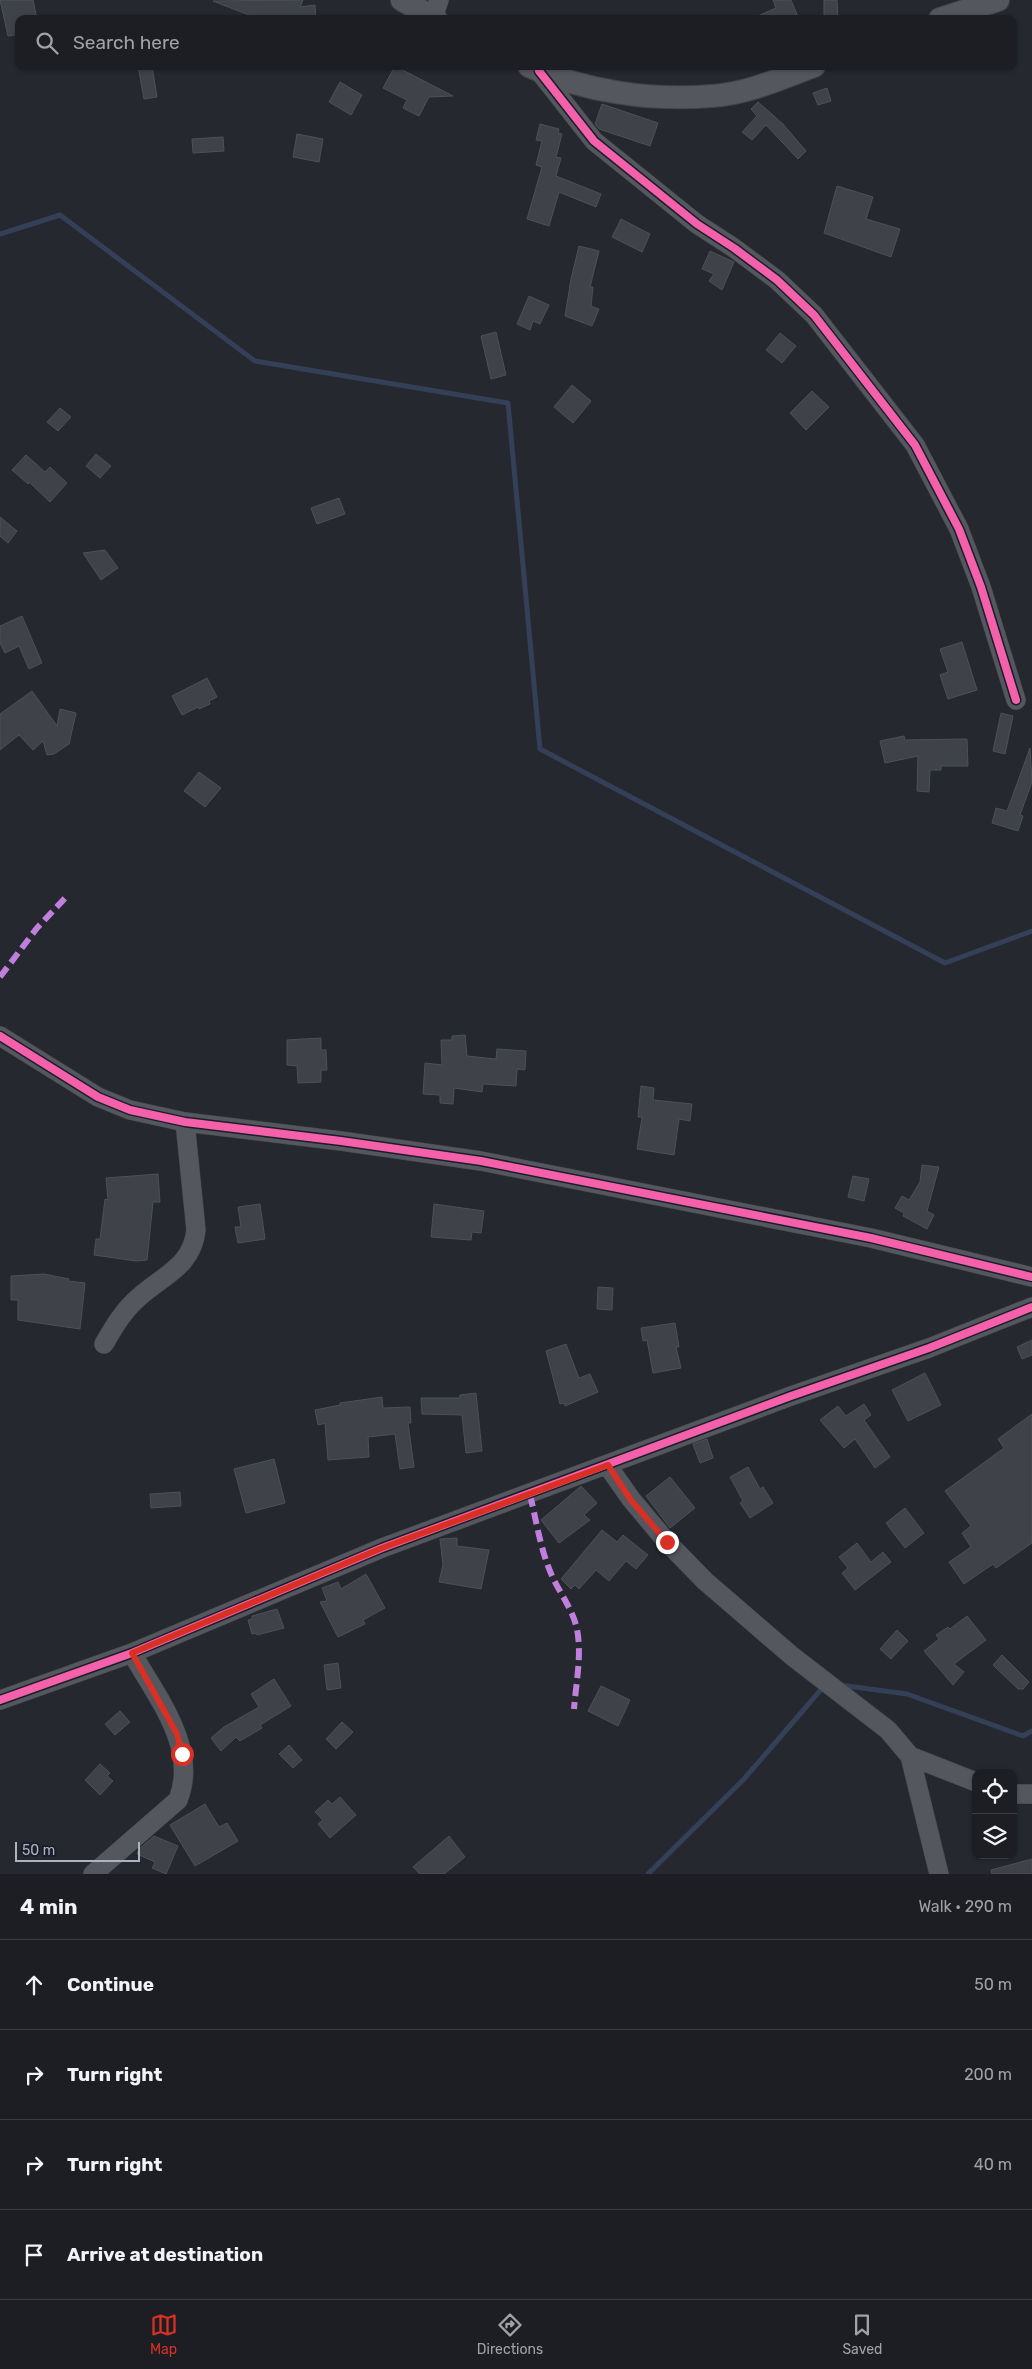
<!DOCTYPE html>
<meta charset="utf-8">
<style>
body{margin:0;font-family:Rubik,sans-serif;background:#292b30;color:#f1f3f6}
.controls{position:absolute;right:15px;bottom:15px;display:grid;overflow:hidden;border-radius:10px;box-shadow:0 1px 4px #0004}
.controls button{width:45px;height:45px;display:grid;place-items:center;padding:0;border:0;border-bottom:1px solid #3a3c41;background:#1c1e23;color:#f1f3f6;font:25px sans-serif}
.scale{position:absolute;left:15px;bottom:12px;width:125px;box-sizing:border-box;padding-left:5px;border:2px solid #adb3c2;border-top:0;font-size:14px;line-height:18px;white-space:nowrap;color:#adb3c2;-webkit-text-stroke:4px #191e29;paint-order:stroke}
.stop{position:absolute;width:15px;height:15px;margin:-11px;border:4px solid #d93025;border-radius:50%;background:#fff}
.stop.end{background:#d93025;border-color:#fff;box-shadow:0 1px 5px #0008}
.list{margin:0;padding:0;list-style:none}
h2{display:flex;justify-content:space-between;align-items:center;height:65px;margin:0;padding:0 20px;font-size:21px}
h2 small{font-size:16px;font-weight:400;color:#a0a2a6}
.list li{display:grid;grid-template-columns:32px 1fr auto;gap:15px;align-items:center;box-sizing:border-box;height:90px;padding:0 20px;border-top:1px solid #3a3c41}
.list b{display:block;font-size:19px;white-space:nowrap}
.list em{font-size:16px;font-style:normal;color:#a0a2a6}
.icon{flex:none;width:28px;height:28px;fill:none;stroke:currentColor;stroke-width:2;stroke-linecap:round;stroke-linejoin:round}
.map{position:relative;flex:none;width:1032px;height:1874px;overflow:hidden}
.search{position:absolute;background:#1c1e23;box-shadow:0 1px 4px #0004;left:15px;right:15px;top:15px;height:55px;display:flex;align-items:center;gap:12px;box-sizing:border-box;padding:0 18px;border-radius:10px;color:#a0a2a6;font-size:19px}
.sheet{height:425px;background:#1c1e23}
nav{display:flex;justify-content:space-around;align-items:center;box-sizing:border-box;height:70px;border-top:1px solid #3a3c41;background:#1c1e23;font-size:14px;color:#a0a2a6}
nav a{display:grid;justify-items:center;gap:2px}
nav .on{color:#d93025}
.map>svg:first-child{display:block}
</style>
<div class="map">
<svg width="1032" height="1874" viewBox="0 0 1032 1874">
<rect width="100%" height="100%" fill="#25282f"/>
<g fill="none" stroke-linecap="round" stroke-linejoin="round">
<!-- stream -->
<path stroke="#344058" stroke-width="5" d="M0 234 60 215 255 361 508 403 540 749 945 963 1032 931
M840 1685 907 1694 1023 1736 1032 1731
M648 1874 744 1779 825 1685"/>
</g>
<!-- building -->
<path fill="#3f4248" stroke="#4c5058" d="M0 0H33L37 19H19V34L8 36Z
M303 0 300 7 315 5 316 19H259L213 1Z
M773 0H791L799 19H751L776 8Z
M824 0H837L838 17 824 18Z
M138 66H152L157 97 144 99Z
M395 66 453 96 429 97 419 116 403 108 407 100 383 88Z
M340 82 362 95 351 115 329 102Z
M827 88 831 101 818 105 813 93Z
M758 102 783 124 806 151 798 159 766 125 752 140 742 132 757 116 751 109Z
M602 104 658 123 650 146 599 129 595 124Z
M540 124 559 129 558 133 562 134 556 157 561 158 556 176 601 194 596 207 559 192 549 226 527 219 542 167 536 165 542 141 536 140Z
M297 134 323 139 319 162 293 157Z
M223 137 224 151 193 153 192 139Z
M837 186 873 197 866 219 900 229 891 257 824 233Z
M621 219 650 234 642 252 612 237Z
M579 246 599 251 590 287H593L591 306 599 309 592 326 565 316 571 279Z
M710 251 734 262 722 290 709 281 714 274 702 269Z
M529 296 549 305 540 324 533 321 530 330 517 324Z
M496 332 506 375 491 379 481 336Z
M780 333 796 346 782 363 766 350Z
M572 385 591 401 573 423 554 407Z
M812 391 829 407 806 430 790 413Z
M60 408 71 417 58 431 47 422Z
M96 454 111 466 100 478 86 466Z
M26 455 45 472 50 467 67 483 50 502 29 482 28 484 12 470Z
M339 498 345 514 317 524 311 508Z
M0 517 17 531 8 543 0 536Z
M105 550 118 568 101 580 83 553Z
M22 616 42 663 29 669 19 646 5 653 0 643V626Z
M962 642 977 690 948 699 940 675 948 672 940 649Z
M207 678 217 697 209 701 210 704 199 709 198 707 182 715 172 696Z
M32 691 57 726 60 709 76 713 69 744 54 754 47 755 43 741 33 750 19 735 0 750V714Z
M1001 713 1013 716 1005 754 993 751Z
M904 736 905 740 967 739 968 766H941V770H930L929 792 917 791 918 756 885 763 880 741Z
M1030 748 1032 782 1020 815 1023 816 1018 831 992 823 996 808 1007 811Z
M199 772 221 788 205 807 184 791Z
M465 1035 467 1056 496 1059 497 1049 526 1051 525 1070 517 1069 516 1086 483 1084 482 1092 454 1088 453 1104 440 1103V1095L423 1094 425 1063 442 1065 441 1040H452V1036Z
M321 1038V1050H326L327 1070H321V1082L298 1083 297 1066 287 1065V1040Z
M641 1086 654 1088 653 1100 692 1104 690 1121 679 1119 674 1155 637 1149 642 1117H638Z
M922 1165 939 1167 927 1211 934 1215 927 1229 903 1216 904 1213 895 1208 902 1196 909 1200 920 1182Z
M158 1174 160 1202H153L147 1260 136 1261 94 1255 96 1239H100L105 1199 108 1200 106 1178Z
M853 1176 869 1179 864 1201 848 1197Z
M260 1204 265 1239 238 1243 235 1227H241L238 1207Z
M434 1204 484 1211 481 1233 472 1232 471 1240 431 1237Z
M44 1274 69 1279 68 1281 85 1283 80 1329 18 1320V1300H11V1276Z
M598 1287 613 1288 612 1310 597 1309Z
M675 1323 679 1347H676L681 1368 653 1373 647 1340 643 1341 641 1328Z
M1032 1340V1355L1022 1359 1017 1347Z
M566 1344 579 1378 590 1374 598 1392 565 1406 564 1403 560 1404 546 1351Z
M925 1373 941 1405 908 1421 892 1390Z
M476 1393 482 1451 466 1453 462 1415 422 1414 421 1398H460V1395Z
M382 1397 383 1408 410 1407 411 1423H408L414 1467 400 1469 395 1434 368 1437 369 1457 328 1460 325 1423 318 1425 315 1410 340 1405V1403Z
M864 1404 871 1415 864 1420 890 1457 875 1468 855 1439 844 1448 820 1420 838 1406 846 1416Z
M1032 1414V1543L996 1568 993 1564 964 1584 949 1562 971 1547 962 1533 971 1526 945 1491 1004 1448 998 1439Z
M707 1439 713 1458 700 1463 693 1444Z
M274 1459 285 1503 246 1513 234 1469Z
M748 1467 760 1489 763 1487 773 1503 750 1518 740 1503 743 1501 730 1477Z
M670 1477 695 1508 670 1528 646 1496Z
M581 1486 597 1503 584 1515 590 1520 559 1543 541 1520Z
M180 1492 181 1506 151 1508 150 1494Z
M905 1508 924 1533 905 1548 886 1523Z
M602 1530 617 1542 623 1535 648 1555 636 1569 626 1561 609 1581 596 1570 579 1589 575 1585 571 1589 561 1579Z
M457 1538V1546L489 1550 481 1589 439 1582 443 1565 440 1539Z
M857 1543 871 1562 883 1552 891 1562 855 1590 842 1573 848 1568 839 1557Z
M366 1574 385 1608 363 1620 365 1624 338 1637 320 1602 327 1601 322 1588 338 1582 341 1589Z
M277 1609 284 1628 257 1635V1633L252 1634 248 1620 252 1619V1616Z
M967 1616 986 1640 954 1664 964 1672 953 1685 924 1651 939 1639 936 1635 948 1627 950 1629Z
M897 1630 908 1641 891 1659 880 1649Z
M1002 1655 1029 1682 1023 1689H1018L993 1665Z
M338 1663 341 1688 327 1690 324 1665Z
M274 1679 291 1706 260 1725 262 1728 240 1741 236 1737 221 1751 211 1738 224 1727 259 1707 251 1694Z
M601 1686 630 1700 618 1726 588 1711Z
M120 1711 130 1722 115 1735 105 1724Z
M342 1722 353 1732 336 1749 326 1739Z
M289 1745 302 1760 293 1768 279 1754Z
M100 1764 110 1773 107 1776 113 1781 100 1795 85 1780Z
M340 1797 356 1815 330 1838 318 1824 323 1820 315 1812 328 1800 332 1804Z
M205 1804 219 1827 227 1823 238 1841 195 1866 170 1825Z
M154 1836 178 1846 166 1874 152 1868 155 1862 137 1854 139 1849Z
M449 1836 465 1857 444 1874H420L413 1867Z
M1032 1859V1874H992L991 1870Z"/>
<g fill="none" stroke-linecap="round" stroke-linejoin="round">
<defs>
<path id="minor" d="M433 17 439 0
M539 71 594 141 697 224 734 248 777 280 814 315 915 445 959 529 981 587 1016 700
M0 1036 98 1097 130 1110 185 1122 341 1141 481 1161 871 1238 1032 1277
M104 1344C114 1327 123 1311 138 1298 163 1275 192 1267 196 1230L185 1122
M607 1465 631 1499 667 1542 705 1581 792 1656 888 1730 910 1756 939 1874
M0 1700 132 1653 382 1548 791 1396 929 1348 1032 1307
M910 1756 976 1782
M1013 1794H1032
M93 1874 178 1800C199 1748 156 1696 132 1653"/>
<path id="tertiary" d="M402 0 436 19
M940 19 998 0
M529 66C585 92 651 101 712 96 747 94 782 78 814 66"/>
</defs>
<!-- minor casing -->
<use href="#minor" stroke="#414349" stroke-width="20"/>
<!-- tertiary casing -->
<use href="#tertiary" stroke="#414349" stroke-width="24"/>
<!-- minor -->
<use href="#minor" stroke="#54575e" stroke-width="19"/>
<!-- tertiary -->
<use href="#tertiary" stroke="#54575e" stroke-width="22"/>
<!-- quiet -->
<path stroke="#c07fdc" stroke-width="6" stroke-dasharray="12 6" stroke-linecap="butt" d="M0 977 37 928 68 895
M530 1495C537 1523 541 1554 554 1580 562 1596 573 1611 577 1629 582 1655 576 1683 574 1709"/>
<defs>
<path id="cycleway" d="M539 71 594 141 697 224 734 248 777 280 814 315 915 445 959 529 981 587 1016 700
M0 1036 98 1097 130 1110 185 1122 341 1141 481 1161 871 1238 1032 1277
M0 1700 132 1653 382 1548 791 1396 929 1348 1032 1307"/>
</defs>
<!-- cycleway casing -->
<use href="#cycleway" stroke="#191e29" stroke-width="11"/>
<!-- cycleway -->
<use href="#cycleway" stroke="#f560ab" stroke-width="8"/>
</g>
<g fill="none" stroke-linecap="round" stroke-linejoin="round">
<!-- route -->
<path stroke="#d93025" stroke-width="6" d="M182 1754 177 1734 132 1653 382 1548 608 1465 630 1499 667 1542"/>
</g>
</svg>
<div class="controls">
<button><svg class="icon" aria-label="locate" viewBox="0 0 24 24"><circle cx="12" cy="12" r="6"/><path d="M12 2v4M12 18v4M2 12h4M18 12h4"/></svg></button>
<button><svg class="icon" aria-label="layers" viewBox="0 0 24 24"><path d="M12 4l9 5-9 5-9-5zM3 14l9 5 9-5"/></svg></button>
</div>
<div class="scale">50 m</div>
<div class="stop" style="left:182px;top:1754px"></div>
<div class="stop end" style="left:667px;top:1542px"></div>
<div class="search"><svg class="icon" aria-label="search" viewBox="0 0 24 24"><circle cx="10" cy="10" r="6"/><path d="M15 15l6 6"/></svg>Search here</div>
</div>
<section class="sheet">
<h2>4 min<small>Walk · 290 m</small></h2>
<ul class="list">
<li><svg class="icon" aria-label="ahead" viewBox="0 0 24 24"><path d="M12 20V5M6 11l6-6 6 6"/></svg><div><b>Continue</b></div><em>50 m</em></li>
<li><svg class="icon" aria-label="right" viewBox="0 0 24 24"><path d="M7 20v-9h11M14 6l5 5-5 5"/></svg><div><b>Turn right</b></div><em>200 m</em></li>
<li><svg class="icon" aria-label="right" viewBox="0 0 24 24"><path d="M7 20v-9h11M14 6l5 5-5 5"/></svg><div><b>Turn right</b></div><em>40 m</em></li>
<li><svg class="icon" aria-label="arrive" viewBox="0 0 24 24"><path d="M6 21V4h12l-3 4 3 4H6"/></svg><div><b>Arrive at destination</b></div></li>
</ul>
</section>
<nav>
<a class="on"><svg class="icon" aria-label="map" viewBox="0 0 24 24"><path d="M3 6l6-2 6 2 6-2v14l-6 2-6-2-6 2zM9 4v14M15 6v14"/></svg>Map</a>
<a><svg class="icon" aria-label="directions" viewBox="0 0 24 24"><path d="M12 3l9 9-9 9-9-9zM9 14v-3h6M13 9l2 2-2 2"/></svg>Directions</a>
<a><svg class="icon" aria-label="saved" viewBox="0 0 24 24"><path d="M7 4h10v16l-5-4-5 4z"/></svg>Saved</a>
</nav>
